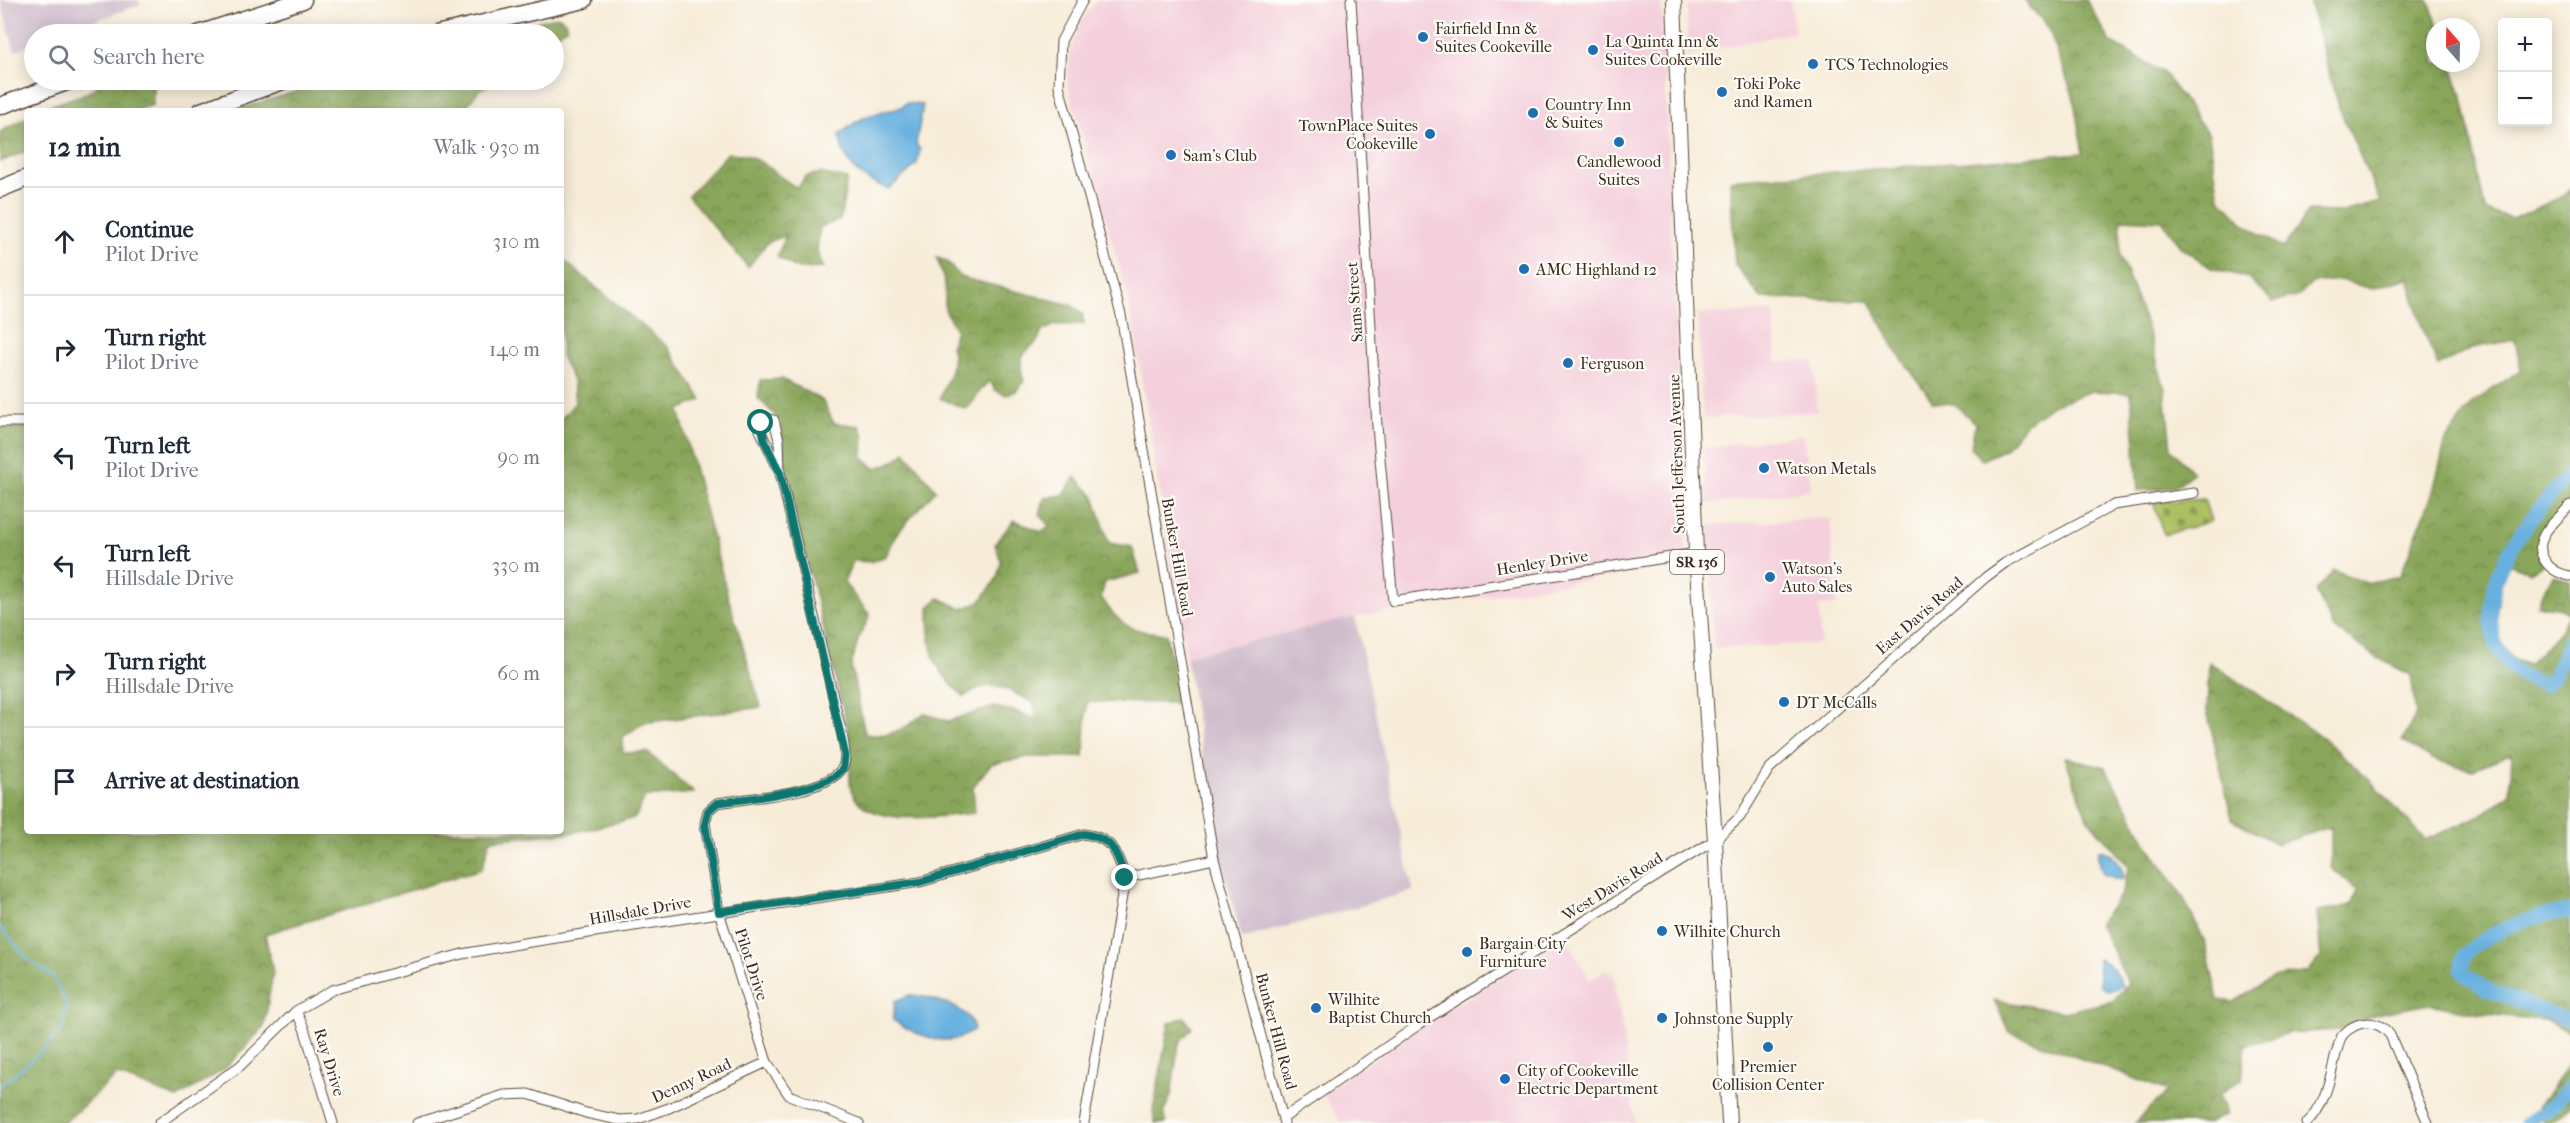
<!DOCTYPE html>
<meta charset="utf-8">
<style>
body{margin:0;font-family:"IM FELL French Canon",serif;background:#f6f6f7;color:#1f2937}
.controls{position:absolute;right:18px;top:18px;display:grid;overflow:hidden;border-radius:6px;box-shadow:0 3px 15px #0003}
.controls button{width:54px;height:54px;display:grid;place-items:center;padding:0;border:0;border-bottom:2px solid #e0e1e3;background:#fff;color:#1f2937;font:30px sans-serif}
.compass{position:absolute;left:2426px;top:18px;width:54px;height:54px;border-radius:50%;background:#fff;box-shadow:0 3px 15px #0003;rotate:340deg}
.stop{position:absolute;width:18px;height:18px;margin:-14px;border:4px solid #0f766e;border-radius:50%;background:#fff}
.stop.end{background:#0f766e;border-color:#fff;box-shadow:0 2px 6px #0008}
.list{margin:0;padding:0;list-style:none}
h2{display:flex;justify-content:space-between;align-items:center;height:78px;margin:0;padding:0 24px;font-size:26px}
h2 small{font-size:20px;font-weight:400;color:#747a83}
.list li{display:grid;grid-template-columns:39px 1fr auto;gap:18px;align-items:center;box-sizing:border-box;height:108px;padding:0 24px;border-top:2px solid #e0e1e3}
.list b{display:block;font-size:22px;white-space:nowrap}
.list p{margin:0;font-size:20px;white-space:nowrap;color:#747a83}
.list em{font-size:20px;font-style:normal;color:#747a83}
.icon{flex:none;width:33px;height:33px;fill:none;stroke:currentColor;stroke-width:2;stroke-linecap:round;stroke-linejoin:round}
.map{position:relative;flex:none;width:2570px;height:1123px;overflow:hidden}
.search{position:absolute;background:#fff;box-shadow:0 3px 15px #0003;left:24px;top:24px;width:540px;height:66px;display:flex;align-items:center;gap:15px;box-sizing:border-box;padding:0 21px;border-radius:33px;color:#747a83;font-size:22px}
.panel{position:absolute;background:#fff;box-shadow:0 3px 15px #0003;left:24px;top:108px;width:540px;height:726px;border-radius:6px}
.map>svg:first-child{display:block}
</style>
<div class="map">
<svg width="2570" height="1123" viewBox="0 0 2570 1123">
<defs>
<pattern id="forest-crowns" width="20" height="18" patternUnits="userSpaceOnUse" patternTransform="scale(1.5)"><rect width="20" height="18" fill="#89a65a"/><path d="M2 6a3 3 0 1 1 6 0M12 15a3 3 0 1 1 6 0" fill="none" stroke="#71874a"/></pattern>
<pattern id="cemetery-stones" width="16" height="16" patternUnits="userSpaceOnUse" patternTransform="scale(1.5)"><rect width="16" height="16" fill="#acc064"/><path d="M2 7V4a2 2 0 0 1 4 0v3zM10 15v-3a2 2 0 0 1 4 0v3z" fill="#8d9c52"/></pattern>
</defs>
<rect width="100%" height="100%" fill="#fdfcf7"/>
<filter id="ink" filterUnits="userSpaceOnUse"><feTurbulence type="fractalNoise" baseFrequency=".0167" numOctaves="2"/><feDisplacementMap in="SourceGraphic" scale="12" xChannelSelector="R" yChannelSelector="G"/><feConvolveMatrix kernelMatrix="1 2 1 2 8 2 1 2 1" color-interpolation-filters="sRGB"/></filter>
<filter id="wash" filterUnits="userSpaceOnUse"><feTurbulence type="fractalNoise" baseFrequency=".008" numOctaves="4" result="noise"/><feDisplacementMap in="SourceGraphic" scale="24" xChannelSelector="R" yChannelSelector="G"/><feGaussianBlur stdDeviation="1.35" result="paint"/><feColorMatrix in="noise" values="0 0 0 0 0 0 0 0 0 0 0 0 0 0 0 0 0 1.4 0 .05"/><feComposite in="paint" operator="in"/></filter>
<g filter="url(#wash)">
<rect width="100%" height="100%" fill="#f7ecd8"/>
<!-- built -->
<path fill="#f4cfdc" d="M1098 0H1661L1687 564 1355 617 1186 656 1129 301 1067 81 1070 51 1079 23Z
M1742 0H1790L1795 32 1687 55V5Z
M1774 311 1776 362 1814 360 1817 412 1703 418 1698 314Z
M1803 435 1811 489 1707 505 1703 448Z
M1830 518 1836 605 1819 606 1821 643 1714 649 1708 525Z
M1565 936 1590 980 1606 970 1615 977 1635 1123H1341L1323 1094 1404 1038Z"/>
<!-- industrial -->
<path fill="#d0bdcc" d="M0 0H139L140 5 56 34H34V43L15 51Z
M1355 617 1413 891 1242 939 1217 844 1186 656Z"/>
<!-- forest -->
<path fill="url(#forest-crowns)" stroke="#62683c" stroke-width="1.5" d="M2024 0H2086L2111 42 2164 73 2209 135 2219 197 2245 225 2283 248 2309 211 2342 212 2380 202 2337 103 2309 0H2428L2439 27H2435V63H2451L2464 102 2485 210 2512 219 2565 195 2570 189V500L2543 533V565L2530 572 2508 564C2497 592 2488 634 2512 658 2516 662 2524 663 2529 665L2560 631 2569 614 2558 607 2538 605 2543 590 2553 576 2570 580V1046L2569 1033 2545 1020 2474 1013 2430 1004 2376 1014 2338 1030 2289 1033 2246 1045 2242 1079 2219 1094 2227 1114 2209 1123H2135L2168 1091 2009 1032 1994 1000 2064 1012 2113 1001 2128 983 2099 923 2121 895 2129 867 2087 818 2065 757 2105 767 2146 842 2183 897 2205 942 2218 1000 2234 1002 2272 978 2307 972 2321 957 2317 912 2351 905 2358 891 2331 868V827L2277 844 2232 819 2207 711 2209 662 2322 737 2374 784 2425 840 2477 817 2510 794 2512 753 2472 770 2435 760 2402 741 2416 714 2411 675 2376 657 2333 627 2316 591 2334 570 2366 583 2400 576 2432 495 2446 440 2472 403 2521 370 2515 340 2472 348 2438 366 2421 324 2408 278 2373 289 2340 280 2312 283 2297 297 2273 302 2248 278 2211 268 2182 248 2162 221 2121 219 2120 255 2149 333 2165 390 2171 449 2193 473 2175 487 2138 491 2131 393 2092 391 2052 405 2026 424 2005 449 1982 460 1971 447 1975 423 1954 404 1933 402 1895 349 1869 300 1761 298 1735 265 1730 180 2083 153 2073 95 2048 27Z
M558 16 565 21 567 28 554 36 489 34Z
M105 80H150L153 83V105L134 111H36L89 92Z
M334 80H498L479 90 463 111H232Z
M27 117V151L0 162V132Z
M728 153C766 155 768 173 798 188L805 177 820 173 847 179 840 220 820 227 817 251 823 268 798 269 777 257 786 235 767 243 748 267 688 196Z
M561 258 668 347 702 400 679 410 727 593 761 707 643 723 623 737V753L647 752 694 793 645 797 635 818 576 832 490 840 482 869 265 934 273 972 264 1027 225 1069 177 1098 117 1075 64 1123H0V428L27 427V831H561V419L575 403 573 381 561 356Z
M937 258 946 261 960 277 1071 305 1082 313 1084 324 1055 325 1042 331C1035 356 1013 343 1024 382L1016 391 1006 395 995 390 990 381C978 388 977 401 966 409L940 398 951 371 953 354 951 345 956 330 945 310V284Z
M782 379 822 400 834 423 860 426 864 436 863 457 875 469 894 461 905 452 936 490 897 533 886 556 871 562 853 561 844 583 870 615 858 640 851 666 865 734C890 738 906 729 924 713L947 721 994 707 1014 711 1036 719 1034 703C1007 690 992 675 964 697 929 664 930 654 929 607L939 598 962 609 980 602 997 578 1001 561 995 544 1014 520 1041 532 1049 526 1040 514 1044 498 1063 495 1075 477 1094 496 1109 543 1132 547 1140 573 1105 582 1101 597C1120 628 1131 630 1166 634L1179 703 1087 702 1084 757H1029L991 764 973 787 975 813C943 816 863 830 851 789 848 777 851 760 852 747L786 474 780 420 758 398 760 380Z
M1184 1017 1192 1028 1179 1043 1171 1095 1164 1112 1166 1123H1155L1153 1111 1169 1023Z
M2570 1063V1107L2550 1123H2545L2535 1110Z"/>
<!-- cemetery -->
<path fill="url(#cemetery-stones)" stroke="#747541" stroke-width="1.5" d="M2204 499 2211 521 2164 535 2153 502Z"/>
<!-- water -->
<path fill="#68b0df" stroke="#526d7e" stroke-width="1.5" d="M906 103 923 105 916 144 920 150 917 164 889 189C860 179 844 166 839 135 852 123 864 116 881 112 892 109 898 111 906 103Z
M2099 850C2115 852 2121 863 2124 878L2120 880 2103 874 2098 857Z
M2098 959C2112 964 2116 973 2122 986L2109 991 2100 984Z
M910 995C930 997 970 1006 974 1029 952 1051 916 1036 893 1020L895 1001Z"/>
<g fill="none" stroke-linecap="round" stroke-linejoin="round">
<!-- stream -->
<path stroke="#68b0df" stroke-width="2" d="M0 927 27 958 53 977 66 1002 63 1029 33 1059 0 1086"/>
<!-- river -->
<path stroke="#68b0df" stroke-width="14" d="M2570 474C2531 517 2477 574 2494 638 2501 664 2519 677 2545 685L2553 678 2570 639
M2570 912C2535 914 2486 931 2463 957L2462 972 2486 989 2570 1021
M2526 1123 2553 1105 2570 1086"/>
</g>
</g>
<g filter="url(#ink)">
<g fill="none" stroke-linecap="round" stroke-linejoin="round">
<defs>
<path id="street" d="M1083 0 1061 41 1059 86 1121 315 1214 859 1284 1123
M1351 0 1377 426 1393 601 1696 553
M0 422H27
M780 473 760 430 761 423 767 419 774 420 779 440 780 473 842 734C844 745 848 761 841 770 822 794 746 798 717 803L708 811 705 823 719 912 767 1062 789 1095 859 1123
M2570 505C2563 514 2554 521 2547 530 2531 552 2548 572 2570 576
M296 1011 304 1028 333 1123
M1285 1117 1430 1017 1715 840 1740 817 1769 769 1986 577 2005 563 2114 505 2194 493
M159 1123 240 1066 296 1011 332 990 462 954 524 943 920 882 1084 834C1113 838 1117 853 1125 878L1214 859
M417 1123 504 1095 528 1094 586 1113 619 1120 638 1119 669 1108 767 1062
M1084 1123 1125 878
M2307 1123C2326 1105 2330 1077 2336 1054 2338 1048 2339 1040 2342 1036 2356 1019 2378 1019 2390 1035L2428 1123"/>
<path id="primary" d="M1674 0 1696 553 1715 840 1729 1123"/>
<path id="highway" d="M198 34 303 0
M436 34 584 0
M0 106 72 80
M201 111 285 80
M0 189 27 178"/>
</defs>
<!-- street casing -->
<use href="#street" stroke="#57473a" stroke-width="11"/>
<!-- primary casing -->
<use href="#primary" stroke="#57473a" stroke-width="16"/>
<!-- highway casing -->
<use href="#highway" stroke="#57473a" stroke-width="19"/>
<!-- street -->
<use href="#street" stroke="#fff" stroke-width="9"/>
<!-- primary -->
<use href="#primary" stroke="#fff" stroke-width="14"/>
<!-- highway -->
<use href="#highway" stroke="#fff" stroke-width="16"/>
</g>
</g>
<g fill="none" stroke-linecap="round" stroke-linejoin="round" filter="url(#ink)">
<!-- route -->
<path stroke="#0f766e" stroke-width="8" d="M761 423 765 442 780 473 845 754C844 758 844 765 843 768 831 791 742 799 717 803L708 811 705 824 719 912 920 882 1084 834C1113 838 1117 853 1125 878"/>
</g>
<!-- markers -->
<g fill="#1f6fb2" stroke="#fdfcf7" stroke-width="2">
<circle cx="1423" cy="37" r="6"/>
<circle cx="1593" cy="50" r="6"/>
<circle cx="1813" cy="64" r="6"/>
<circle cx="1722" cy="92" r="6"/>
<circle cx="1533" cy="113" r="6"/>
<circle cx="1430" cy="134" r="6"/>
<circle cx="1619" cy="142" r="6"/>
<circle cx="1171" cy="155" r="6"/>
<circle cx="1524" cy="269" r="6"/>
<circle cx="1568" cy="363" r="6"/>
<circle cx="1764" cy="468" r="6"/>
<circle cx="1770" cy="577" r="6"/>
<circle cx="1784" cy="702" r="6"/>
<circle cx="1662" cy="931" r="6"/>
<circle cx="1467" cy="952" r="6"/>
<circle cx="1316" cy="1008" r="6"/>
<circle cx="1662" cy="1018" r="6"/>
<circle cx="1768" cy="1047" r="6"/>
<circle cx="1505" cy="1079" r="6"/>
</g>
<g text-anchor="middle" stroke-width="4.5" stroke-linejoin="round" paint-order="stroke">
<!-- shield labels -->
<rect fill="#fdfcf7" stroke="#75695f" stroke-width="1.5" x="1670" y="550" width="54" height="24" rx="4.5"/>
<g font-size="15" font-weight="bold" fill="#3b2a1e">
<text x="1697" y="567">SR 136</text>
</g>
<!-- poi labels -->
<g font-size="16" fill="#3b2a1e" stroke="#fdfcf7" text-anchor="start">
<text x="1435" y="34">Fairfield Inn &amp;<tspan x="1435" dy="18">Suites Cookeville</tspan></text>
<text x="1605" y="47">La Quinta Inn &amp;<tspan x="1605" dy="18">Suites Cookeville</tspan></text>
<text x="1825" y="70">TCS Technologies</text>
<text x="1734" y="89">Toki Poke<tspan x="1734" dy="18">and Ramen</tspan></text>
<text x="1545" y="110">Country Inn<tspan x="1545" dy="18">&amp; Suites</tspan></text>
<text x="1418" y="131" text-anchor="end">TownPlace Suites<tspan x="1418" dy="18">Cookeville</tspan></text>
<text x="1183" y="161">Sam's Club</text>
<text x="1619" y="167" text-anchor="middle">Candlewood<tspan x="1619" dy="18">Suites</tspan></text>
<text x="1536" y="275">AMC Highland 12</text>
<text x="1580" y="369">Ferguson</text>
<text x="1776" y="474">Watson Metals</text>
<text x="1782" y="574">Watson's<tspan x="1782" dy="18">Auto Sales</tspan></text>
<text x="1796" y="708">DT McCalls</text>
<text x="1674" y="937">Wilhite Church</text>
<text x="1479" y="949">Bargain City<tspan x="1479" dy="18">Furniture</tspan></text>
<text x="1328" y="1005">Wilhite<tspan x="1328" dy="18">Baptist Church</tspan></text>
<text x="1674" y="1024">Johnstone Supply</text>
<text x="1768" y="1072" text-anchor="middle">Premier<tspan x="1768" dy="18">Collision Center</tspan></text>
<text x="1517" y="1076">City of Cookeville<tspan x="1517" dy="18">Electric Department</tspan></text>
</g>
<!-- street labels -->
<g font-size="16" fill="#3b2a1e" stroke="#fdfcf7">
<text transform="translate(1354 302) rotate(-94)" y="6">Sams Street</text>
<text transform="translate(1676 454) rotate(-92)" y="6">South Jefferson Avenue</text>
<text transform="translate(1178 557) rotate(80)" y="6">Bunker Hill Road</text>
<text transform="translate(1542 562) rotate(-9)" y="6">Henley Drive</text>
<text transform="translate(1919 615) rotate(-41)" y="6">East Davis Road</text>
<text transform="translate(1612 886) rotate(-32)" y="6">West Davis Road</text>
<text transform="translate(640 910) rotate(-10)" y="6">Hillsdale Drive</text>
<text transform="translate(752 964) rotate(72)" y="6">Pilot Drive</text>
<text transform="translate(1277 1031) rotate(75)" y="6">Bunker Hill Road</text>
<text transform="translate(330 1062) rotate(73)" y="6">Ray Drive</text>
<text transform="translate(691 1080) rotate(-25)" y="6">Denny Road</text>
</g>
</g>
</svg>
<div class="controls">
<button>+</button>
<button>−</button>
</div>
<svg class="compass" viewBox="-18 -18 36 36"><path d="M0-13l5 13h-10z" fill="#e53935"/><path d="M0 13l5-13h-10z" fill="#747a83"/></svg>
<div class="stop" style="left:761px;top:423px"></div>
<div class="stop end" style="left:1125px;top:878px"></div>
<div class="search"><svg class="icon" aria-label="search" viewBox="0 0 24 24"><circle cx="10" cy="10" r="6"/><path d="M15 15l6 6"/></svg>Search here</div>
<section class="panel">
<h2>12 min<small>Walk · 930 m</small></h2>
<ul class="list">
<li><svg class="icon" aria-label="ahead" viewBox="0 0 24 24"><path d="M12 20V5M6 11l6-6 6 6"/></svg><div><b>Continue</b><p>Pilot Drive</p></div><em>310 m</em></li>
<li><svg class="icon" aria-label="right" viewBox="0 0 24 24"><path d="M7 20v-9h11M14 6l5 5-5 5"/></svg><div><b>Turn right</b><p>Pilot Drive</p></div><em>140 m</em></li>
<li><svg class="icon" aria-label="left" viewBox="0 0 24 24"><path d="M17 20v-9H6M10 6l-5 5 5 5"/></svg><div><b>Turn left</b><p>Pilot Drive</p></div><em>90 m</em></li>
<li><svg class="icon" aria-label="left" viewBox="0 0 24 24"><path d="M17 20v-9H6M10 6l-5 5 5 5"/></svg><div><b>Turn left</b><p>Hillsdale Drive</p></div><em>330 m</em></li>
<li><svg class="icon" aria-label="right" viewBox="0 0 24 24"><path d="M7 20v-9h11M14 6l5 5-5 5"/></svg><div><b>Turn right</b><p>Hillsdale Drive</p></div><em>60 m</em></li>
<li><svg class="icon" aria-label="arrive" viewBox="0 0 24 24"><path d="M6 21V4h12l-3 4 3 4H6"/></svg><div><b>Arrive at destination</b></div></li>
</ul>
</section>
</div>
